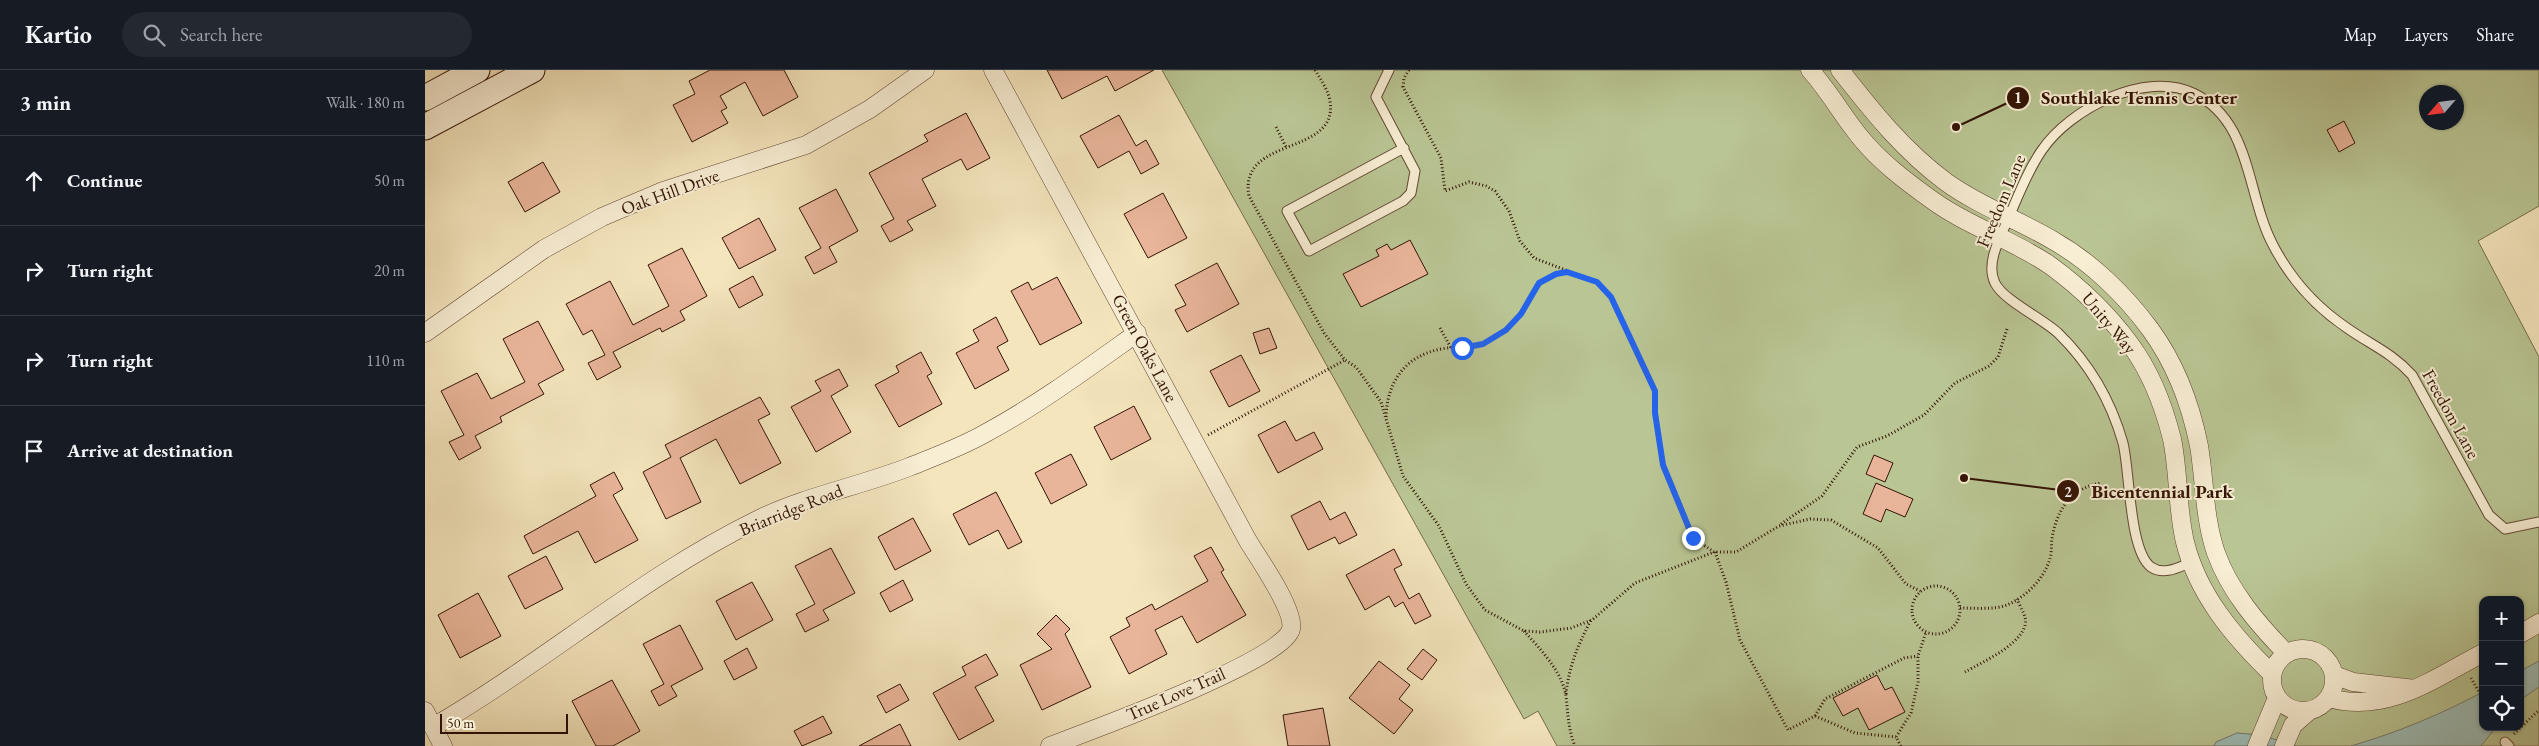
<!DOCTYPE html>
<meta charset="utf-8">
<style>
body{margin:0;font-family:"EB Garamond",serif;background:#242831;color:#f1f3f6}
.controls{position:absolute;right:15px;bottom:15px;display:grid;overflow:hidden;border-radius:10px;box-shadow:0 1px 4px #0004}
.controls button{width:45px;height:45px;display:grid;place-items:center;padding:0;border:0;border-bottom:1px solid #363941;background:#171b24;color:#f1f3f6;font:25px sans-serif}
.compass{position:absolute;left:1994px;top:15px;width:45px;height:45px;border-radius:50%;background:#171b24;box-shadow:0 1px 4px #0004;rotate:242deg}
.scale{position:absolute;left:15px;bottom:12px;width:128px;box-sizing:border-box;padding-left:5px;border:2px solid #331405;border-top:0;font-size:14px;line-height:18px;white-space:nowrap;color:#331405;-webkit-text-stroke:4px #f8eed4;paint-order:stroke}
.stop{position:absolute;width:15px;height:15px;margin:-11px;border:4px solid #2563eb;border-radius:50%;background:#fff}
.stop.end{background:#2563eb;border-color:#fff;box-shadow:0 1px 5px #0008}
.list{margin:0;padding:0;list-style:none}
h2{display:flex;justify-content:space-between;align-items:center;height:65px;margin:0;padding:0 20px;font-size:21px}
h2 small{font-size:16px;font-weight:400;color:#9ea1a6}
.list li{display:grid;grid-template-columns:32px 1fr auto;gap:15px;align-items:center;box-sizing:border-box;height:90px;padding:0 20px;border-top:1px solid #363941}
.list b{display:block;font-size:19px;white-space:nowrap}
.list em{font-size:16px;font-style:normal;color:#9ea1a6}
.icon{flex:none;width:28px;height:28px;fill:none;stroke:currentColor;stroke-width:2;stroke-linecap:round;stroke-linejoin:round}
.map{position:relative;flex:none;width:2114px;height:676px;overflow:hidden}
header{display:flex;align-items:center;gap:30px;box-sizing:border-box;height:70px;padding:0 25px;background:#171b24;border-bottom:1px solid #363941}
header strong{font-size:24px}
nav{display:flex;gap:28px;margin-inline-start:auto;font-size:18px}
.search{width:350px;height:45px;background:#242831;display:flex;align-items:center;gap:12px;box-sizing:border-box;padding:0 18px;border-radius:28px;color:#9ea1a6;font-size:19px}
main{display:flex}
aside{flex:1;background:#171b24}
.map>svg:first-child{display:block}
</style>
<header>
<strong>Kartio</strong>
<div class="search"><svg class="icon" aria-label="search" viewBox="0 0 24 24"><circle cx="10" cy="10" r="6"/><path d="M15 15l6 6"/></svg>Search here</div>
<nav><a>Map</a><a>Layers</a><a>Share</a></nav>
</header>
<main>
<aside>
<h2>3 min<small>Walk · 180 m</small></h2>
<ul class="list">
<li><svg class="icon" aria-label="ahead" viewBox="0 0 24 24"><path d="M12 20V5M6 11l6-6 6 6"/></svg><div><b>Continue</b></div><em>50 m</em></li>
<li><svg class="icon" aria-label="right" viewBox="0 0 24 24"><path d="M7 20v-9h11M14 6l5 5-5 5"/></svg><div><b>Turn right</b></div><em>20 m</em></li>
<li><svg class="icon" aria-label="right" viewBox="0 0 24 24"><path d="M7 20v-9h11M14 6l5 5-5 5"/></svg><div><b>Turn right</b></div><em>110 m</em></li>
<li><svg class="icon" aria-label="arrive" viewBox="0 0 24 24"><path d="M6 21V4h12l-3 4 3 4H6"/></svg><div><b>Arrive at destination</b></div></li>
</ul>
</aside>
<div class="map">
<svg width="2114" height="676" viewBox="0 0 2114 676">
<rect width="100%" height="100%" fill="#f4e5bd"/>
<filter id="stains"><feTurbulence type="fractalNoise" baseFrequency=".004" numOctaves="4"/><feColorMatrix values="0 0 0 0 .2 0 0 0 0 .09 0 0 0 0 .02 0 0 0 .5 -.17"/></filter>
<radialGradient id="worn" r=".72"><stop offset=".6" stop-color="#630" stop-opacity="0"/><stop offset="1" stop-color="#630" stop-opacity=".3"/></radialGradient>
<!-- green -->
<path fill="#b9c593" stroke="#766c4c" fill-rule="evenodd" d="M737 0H2114V136L2053 171 2114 287V676H1132L1113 641 1099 649ZM2002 22H2032V52H2002ZM2058 530H2095V657H2058Z"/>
<!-- water -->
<path fill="#9dbeb8" stroke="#737a70" d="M2114 591V617L2095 630V601Z
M2058 622V657H2071L2056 676H1926C1974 662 2014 645 2058 622Z
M1812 663 1836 665 1871 676H1789L1791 672Z"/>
<!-- building -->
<path fill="#e9b59a" stroke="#331405" d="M285 0H359L373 27 338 46 320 12 295 26 302 38 296 41 303 53 267 72 248 35 270 24 264 11Z
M622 0H729L690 21 682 6 637 29Z
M541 43 565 88 542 100 536 89 497 109 511 136 482 151 488 160 465 172 456 156 469 149 444 103 503 71 499 65Z
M694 45 711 76 721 70 734 94 716 104 704 81 673 98 655 66Z
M1919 51 1930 73 1914 82 1902 60Z
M118 92 135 122 100 142 83 112Z
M411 119 433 161 404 177 412 192 389 204 380 187 396 178 374 138Z
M738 123 762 168 723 188 699 144Z
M334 148 351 180 314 199 297 168Z
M985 170 1003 204 936 237 918 204 954 186 951 180 962 174 966 180Z
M257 178 282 226 255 241 260 250 237 262 235 258 188 282 196 297 172 310 163 293 180 285 167 260 158 265 141 234 185 211 208 255 244 236 223 195Z
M792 193 814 234 762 262 750 240 761 235 750 215Z
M328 206 338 225 314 238 304 219Z
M632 207 657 253 615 275 586 221 603 212 607 220Z
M571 247 583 271 572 277 584 300 550 319 531 283 554 271 548 260Z
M113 251 139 300 113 314 119 324 75 347 77 352 50 366 56 378 34 390 24 372 39 365 16 321 52 303 66 329 100 312 78 269Z
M844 258 852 278 835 284 828 263Z
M496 282 507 303 502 306 517 334 474 357 450 315 474 302 471 296Z
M816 285 835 321 804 337 785 301Z
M414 299 423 316 406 326 426 362 391 382 366 337 396 321 390 311Z
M335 327 345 344 333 350 356 393 315 414 291 369 255 388 276 432 241 449 218 402 246 387 240 375Z
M709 336 726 369 686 390 669 357Z
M860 351 871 371 889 362 898 379 853 403 833 365Z
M646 384 662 415 626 434 610 403Z
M1449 385 1468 393 1460 412 1441 404Z
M189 402 198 419 188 425 213 470 170 493 153 461 108 484 99 466 171 426 165 415Z
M1451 413 1488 429 1480 447 1461 439 1456 452 1438 444Z
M571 422 597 472 583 479 573 460 544 475 528 444Z
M895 431 905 450 920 442 932 465 914 474 910 467 883 480 866 446Z
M488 448 506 481 470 500 453 467Z
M786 477 799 500 796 502 821 545 772 573 757 546 730 560 742 584 704 604 685 567 705 556 701 548 727 534 730 540 783 511 769 486Z
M406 478 430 523 398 540 404 550 380 562 371 544 390 534 370 496Z
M969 479 977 495 969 499 984 529 994 523 1006 546 990 554 978 532 970 537 964 526 940 540 921 505Z
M121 486 138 519 100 539 83 506Z
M478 510 488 530 465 542 455 523Z
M327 512 348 550 311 570 291 531Z
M53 523 76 566 35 588 13 545Z
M631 545 645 559 640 564 666 617 617 640 595 595 627 579 612 564Z
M255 555 278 599 246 616 252 626 234 636 226 621 239 614 218 574Z
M322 578 332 598 309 610 299 591Z
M998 579 1012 590 997 610 982 599Z
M561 584 573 605 550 617 569 651 534 670 508 623 541 605 537 597Z
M954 591 985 615 974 629 988 640 969 664 924 628Z
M1452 605 1460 620 1467 617 1480 642 1444 660 1433 638 1418 646 1408 628Z
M187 610 215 661 188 676H171L147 631Z
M475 614 484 630 461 643 452 626Z
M898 638 905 676H863L858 645Z
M398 646 407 663 377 676 369 661Z
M475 654 486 676H434Z"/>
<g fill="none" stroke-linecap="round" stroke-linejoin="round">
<defs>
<path id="lane" d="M964 0 951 27 990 101 986 123 978 131 884 181 862 141 979 78
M1767 492C1754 497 1739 506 1726 497 1704 481 1705 401 1698 373 1686 331 1664 293 1633 263 1617 248 1578 230 1570 213 1560 193 1576 166 1584 147 1594 124 1603 100 1617 80 1645 39 1720 0 1768 23 1827 50 1821 124 1848 175 1865 208 1891 237 1922 258 1946 275 1966 282 1987 305L2064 445 2080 459 2114 452
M2080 672 2084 676"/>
<path id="street" d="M568 0 823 471C834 489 870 540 866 559 860 590 662 662 625 676
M1385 0C1404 21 1417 45 1435 67 1455 92 1482 112 1507 130 1544 157 1589 170 1626 196 1656 218 1683 244 1705 274 1725 301 1739 337 1747 369 1754 403 1752 439 1760 472 1773 525 1809 567 1847 604
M1415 0C1447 41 1479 81 1521 112 1554 136 1594 150 1629 171 1666 192 1700 225 1725 259 1750 293 1766 336 1774 376 1780 412 1779 448 1791 483 1805 522 1833 554 1861 583
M0 263 119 179 177 147 238 121 381 75 445 39 500 0
M2095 564 2114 553
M1847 610a31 31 0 1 1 62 0a31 31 0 1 1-62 0Z
M1909 605 1928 612 1990 619
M1904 628C1962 644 2008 609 2058 583
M0 641 18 676
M8 657C120 592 217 506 334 449 382 426 435 416 484 397 509 387 536 377 559 364 613 335 663 298 712 263
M1832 676 1852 628
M1859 676 1868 655 1884 641"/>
<path id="secondary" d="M0 28 52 0
M0 57 107 0"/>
</defs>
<!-- lane casing -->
<use href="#lane" stroke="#634833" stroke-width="11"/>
<!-- street casing -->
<use href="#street" stroke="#634833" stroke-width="19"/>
<!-- secondary casing -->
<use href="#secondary" stroke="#331405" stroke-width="27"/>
<!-- path -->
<path stroke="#331405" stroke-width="3" stroke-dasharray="1 2.5" stroke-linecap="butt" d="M890 0C896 10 903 20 905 31 914 87 813 65 824 126L899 263 920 290 931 297 956 332 978 406 1014 456 1041 514 1060 540 1099 561 1115 562 1146 558 1167 550 1210 513 1289 482
M984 0 979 8 978 17 1016 88 1020 121 1044 112 1061 116 1070 121 1084 141 1095 171 1109 188 1172 212 1186 227 1230 321V343L1238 395 1268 468 1289 482H1311L1354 456 1385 449 1406 450 1453 478 1481 514 1495 521
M851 57 861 77
M1015 258 1026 278
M961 347C962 312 980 286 1016 279 1037 275 1055 279 1074 265 1105 244 1101 210 1141 202
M783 365 920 290
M1356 454 1397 426 1432 377 1462 366 1499 345 1530 313 1564 296 1573 287 1582 259
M1290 482 1301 512 1315 570 1363 660 1390 646 1430 663 1471 667
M1487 540a24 24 0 1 1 48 0a24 24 0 1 1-48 0Z
M1535 538C1550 538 1568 540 1582 535 1601 527 1620 508 1625 488 1627 482 1626 475 1627 468 1632 440 1646 417 1677 413
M1099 561C1115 579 1137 601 1141 626 1143 643 1143 659 1150 676
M1540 602C1557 592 1606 571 1600 547 1598 541 1594 534 1592 529
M2046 608 2058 629
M1141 624C1144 596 1153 575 1166 550
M1390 646 1400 629 1479 588 1493 586
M2089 664 2114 640
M1476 676 1471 667 1486 643 1493 612V586L1501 562"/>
<!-- lane -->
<use href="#lane" stroke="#f8eed4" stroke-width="9"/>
<!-- street -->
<use href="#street" stroke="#f8eed4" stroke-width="18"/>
<!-- secondary -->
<use href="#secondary" stroke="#f8eed4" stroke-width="25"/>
</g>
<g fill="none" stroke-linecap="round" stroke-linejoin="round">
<!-- route -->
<path stroke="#2563eb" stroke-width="6" d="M1037 278 1058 274 1081 260 1096 244 1114 213 1131 204 1142 202 1172 212 1186 227 1230 321V343L1238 395 1268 468"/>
</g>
<g text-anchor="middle" stroke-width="4" stroke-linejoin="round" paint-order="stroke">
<!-- street labels -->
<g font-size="18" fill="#331405" stroke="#f8eed4">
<text transform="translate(245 122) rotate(-20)" y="6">Oak Hill Drive</text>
<text transform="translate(1576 131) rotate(-67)" y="6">Freedom Lane</text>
<text transform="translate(1684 253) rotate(50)" y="6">Unity Way</text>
<text transform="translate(720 278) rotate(62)" y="6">Green Oaks Lane</text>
<text transform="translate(2026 344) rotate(61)" y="6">Freedom Lane</text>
<text transform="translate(366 440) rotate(-22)" y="6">Briarridge Road</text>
<text transform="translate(751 624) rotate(-24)" y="6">True Love Trail</text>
</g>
</g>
<!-- callouts -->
<path fill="none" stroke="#331405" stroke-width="2" d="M1531 57L1593 28M1539 408L1643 421"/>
<g fill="#331405" stroke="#f8eed4" stroke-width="2">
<circle cx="1531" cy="57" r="5"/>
<circle cx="1539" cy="408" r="5"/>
<circle cx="1593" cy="28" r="12"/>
<circle cx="1643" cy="421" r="12"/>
</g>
<g font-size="15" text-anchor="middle" font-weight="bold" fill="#fff">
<text x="1593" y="33">1</text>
<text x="1643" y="427">2</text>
</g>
<g font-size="19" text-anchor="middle" font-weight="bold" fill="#331405" stroke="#f8eed4" stroke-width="4" stroke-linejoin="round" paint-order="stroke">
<text x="1714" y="34">Southlake Tennis Center</text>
<text x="1737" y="428">Bicentennial Park</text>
</g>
<rect width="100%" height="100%" filter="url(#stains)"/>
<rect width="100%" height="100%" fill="url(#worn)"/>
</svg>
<div class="controls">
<button>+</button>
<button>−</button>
<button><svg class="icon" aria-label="locate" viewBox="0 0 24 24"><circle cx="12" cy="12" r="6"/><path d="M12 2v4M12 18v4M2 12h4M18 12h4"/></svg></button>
</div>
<svg class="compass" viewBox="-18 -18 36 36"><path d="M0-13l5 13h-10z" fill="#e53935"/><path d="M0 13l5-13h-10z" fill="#9ea1a6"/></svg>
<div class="scale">50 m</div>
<div class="stop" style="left:1037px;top:278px"></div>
<div class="stop end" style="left:1268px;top:468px"></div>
</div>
</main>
